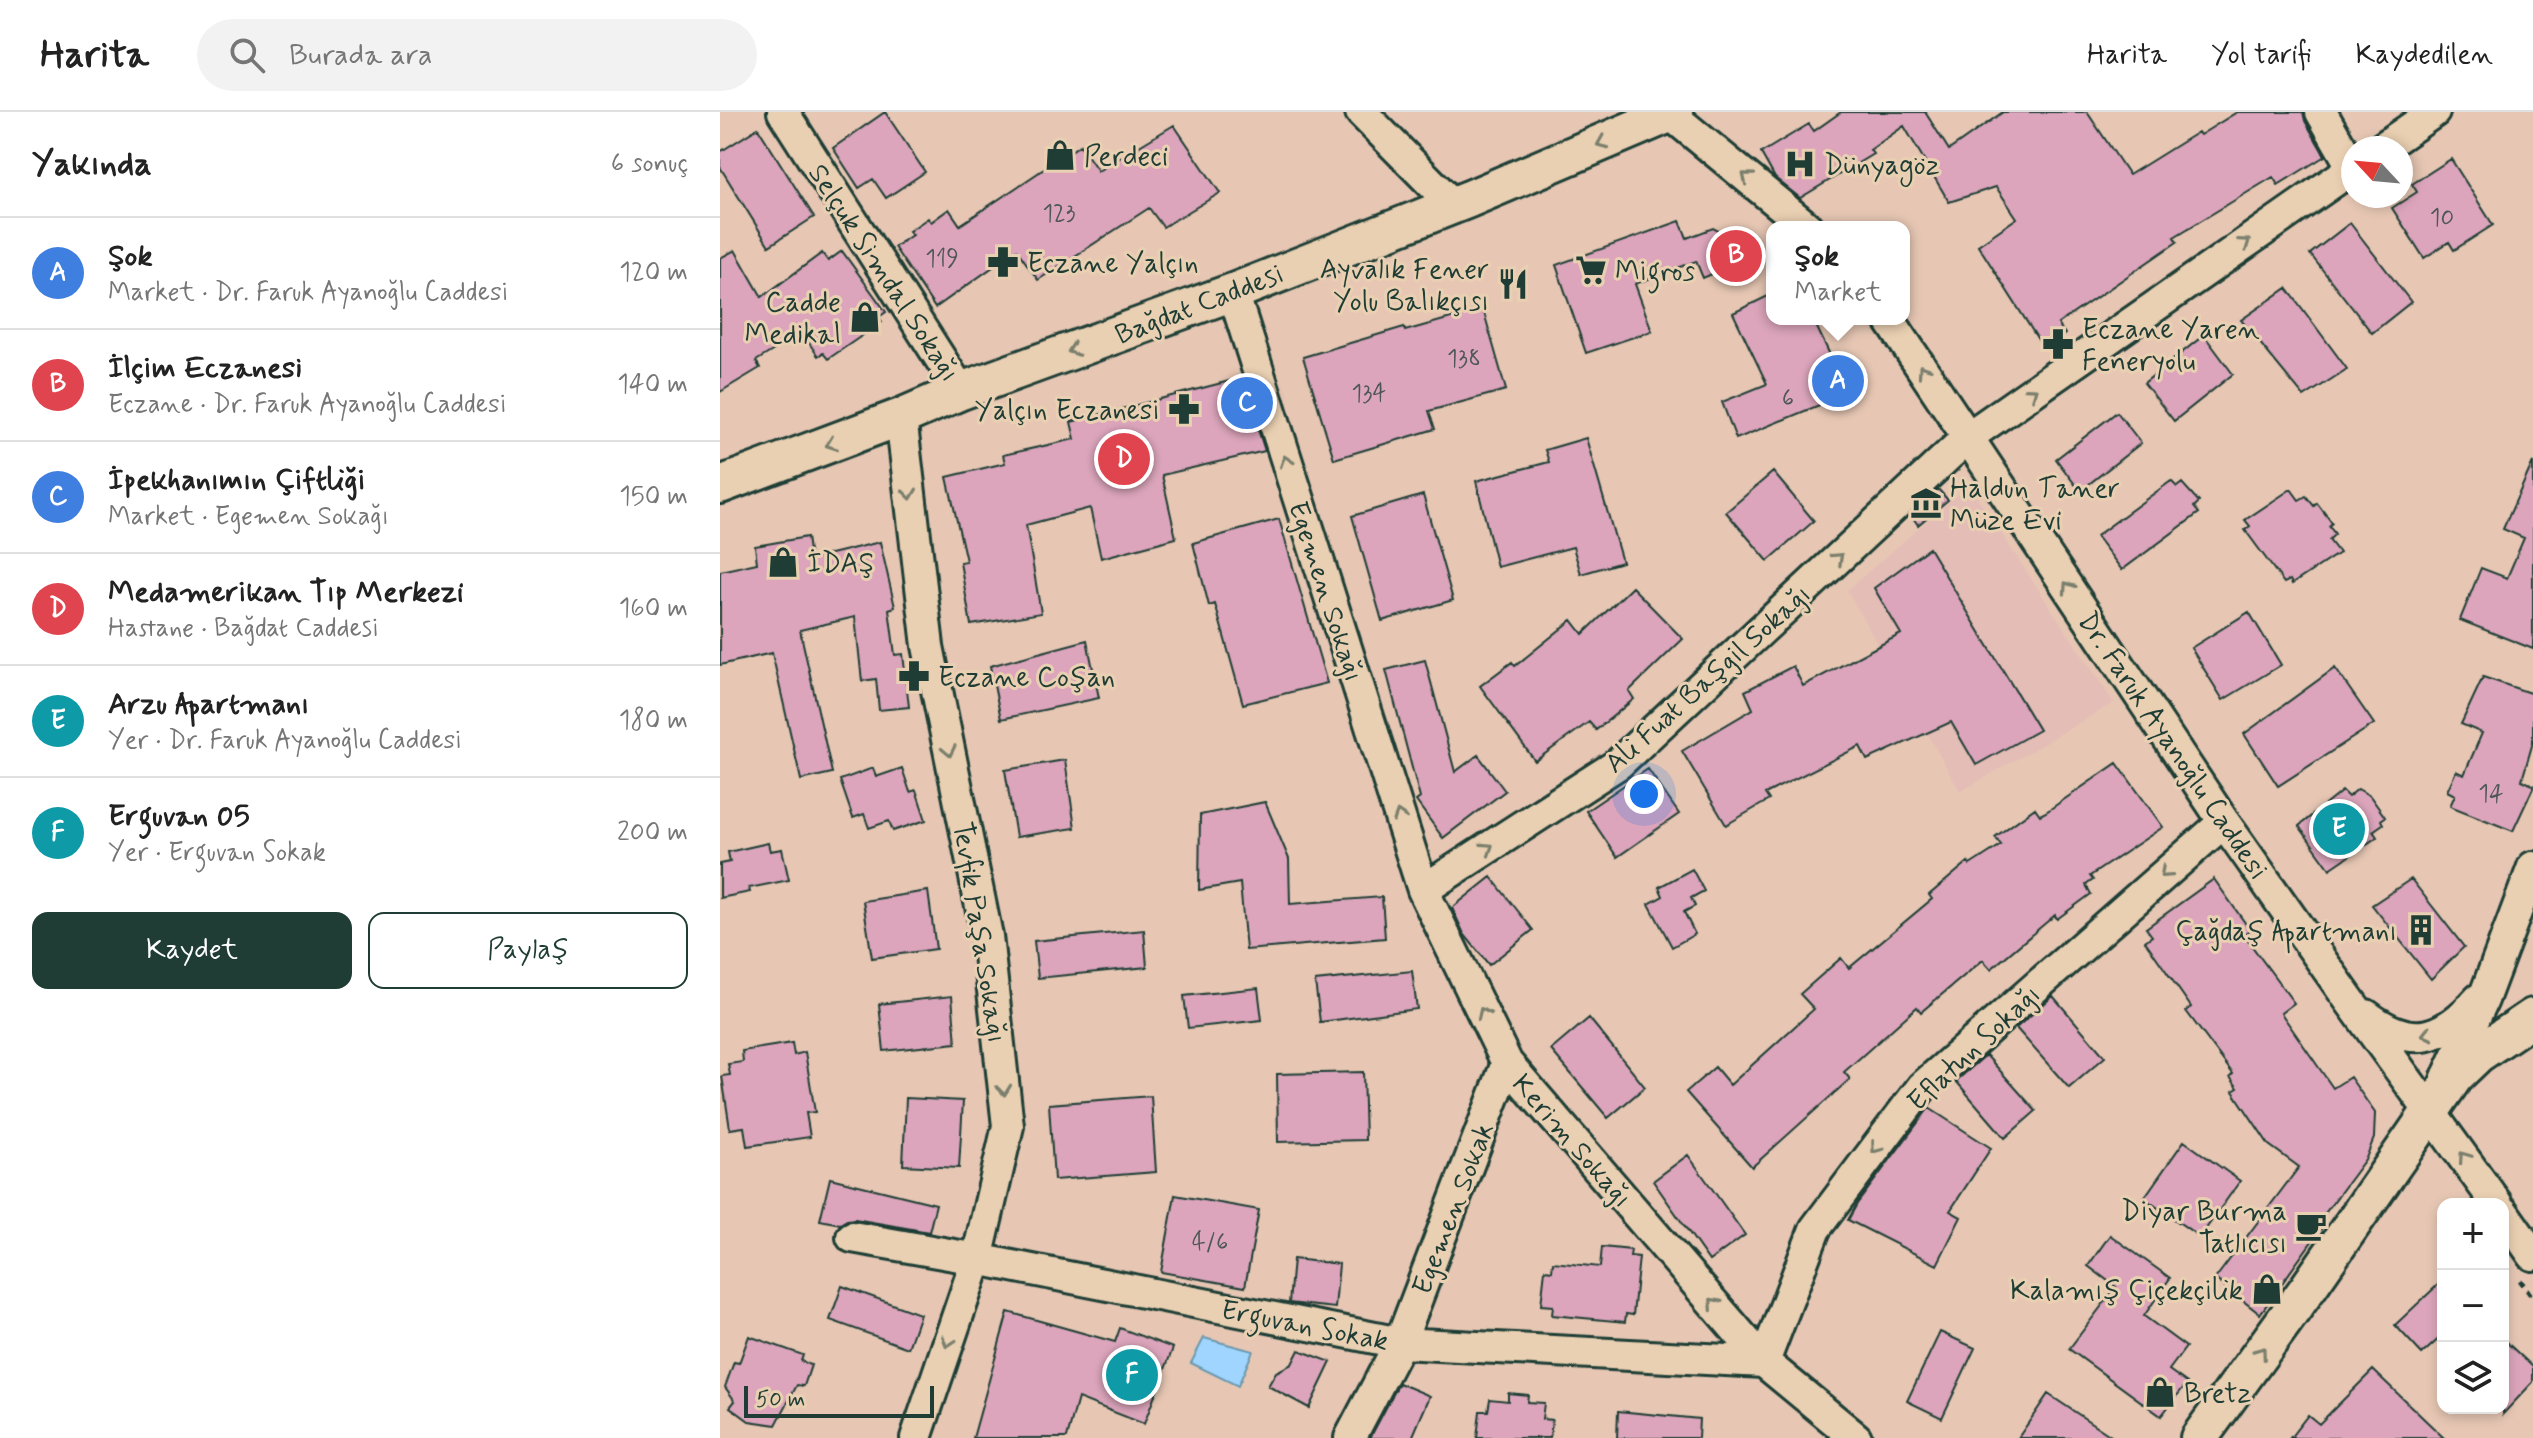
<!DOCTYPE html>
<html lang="tr">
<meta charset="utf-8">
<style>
body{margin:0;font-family:Mynerve,sans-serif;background:#f2f2f2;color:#222}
.controls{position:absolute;right:24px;bottom:24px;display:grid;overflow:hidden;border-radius:16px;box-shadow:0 4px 12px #0003}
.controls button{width:72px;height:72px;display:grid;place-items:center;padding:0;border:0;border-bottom:2px solid #e0e0e0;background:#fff;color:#222;font:40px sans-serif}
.compass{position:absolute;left:1621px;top:24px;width:72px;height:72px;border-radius:50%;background:#fff;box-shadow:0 4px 12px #0003;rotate:296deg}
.scale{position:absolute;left:24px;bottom:20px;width:190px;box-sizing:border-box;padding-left:8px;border:4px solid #1f3d34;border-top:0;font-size:22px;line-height:28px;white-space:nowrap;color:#1f3d34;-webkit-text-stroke:6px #ead0b2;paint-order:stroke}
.you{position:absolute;left:924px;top:682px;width:28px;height:28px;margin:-20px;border:6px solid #fff;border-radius:50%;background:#1a73e8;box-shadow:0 0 0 12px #1a73e833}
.badge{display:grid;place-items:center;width:52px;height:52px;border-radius:50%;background:#1f3d34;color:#fff;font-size:26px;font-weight:700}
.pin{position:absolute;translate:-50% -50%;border:4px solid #fff;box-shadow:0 2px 8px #0006}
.popup{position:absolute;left:1046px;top:109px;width:144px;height:104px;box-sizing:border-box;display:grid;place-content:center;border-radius:16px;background:#fff;filter:drop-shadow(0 2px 6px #0005);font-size:26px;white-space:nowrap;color:#767676}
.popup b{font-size:30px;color:#222}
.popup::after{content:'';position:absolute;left:50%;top:100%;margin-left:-16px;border:16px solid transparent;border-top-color:#fff}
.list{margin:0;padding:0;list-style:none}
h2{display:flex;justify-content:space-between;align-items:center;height:104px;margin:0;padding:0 32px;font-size:34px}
h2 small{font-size:26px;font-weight:400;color:#767676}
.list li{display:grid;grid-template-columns:52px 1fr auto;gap:24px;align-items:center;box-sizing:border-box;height:112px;padding:0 32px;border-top:2px solid #e0e0e0}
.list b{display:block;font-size:30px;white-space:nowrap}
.list p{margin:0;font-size:26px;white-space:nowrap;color:#767676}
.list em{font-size:26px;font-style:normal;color:#767676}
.actions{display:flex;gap:16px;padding:24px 32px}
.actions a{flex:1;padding:18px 0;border:2px solid #1f3d34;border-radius:16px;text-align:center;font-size:28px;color:#1f3d34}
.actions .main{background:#1f3d34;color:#fff}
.icon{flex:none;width:44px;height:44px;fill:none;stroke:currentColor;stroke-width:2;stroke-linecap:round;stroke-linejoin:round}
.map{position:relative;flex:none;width:1813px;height:1326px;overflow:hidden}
header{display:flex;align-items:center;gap:48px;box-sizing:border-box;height:112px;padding:0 40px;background:#fff;border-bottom:2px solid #e0e0e0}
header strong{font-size:38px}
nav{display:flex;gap:44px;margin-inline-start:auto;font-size:28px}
.search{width:560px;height:72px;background:#f2f2f2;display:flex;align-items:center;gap:20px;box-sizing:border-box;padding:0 28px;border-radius:44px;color:#767676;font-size:30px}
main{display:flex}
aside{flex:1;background:#fff}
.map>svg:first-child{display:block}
</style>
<header>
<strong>Harita</strong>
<div class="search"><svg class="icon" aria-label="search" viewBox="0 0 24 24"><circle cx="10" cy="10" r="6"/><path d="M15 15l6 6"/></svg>Burada ara</div>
<nav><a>Harita</a><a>Yol tarifi</a><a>Kaydedilen</a></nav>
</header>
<main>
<aside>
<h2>Yakında<small>6 sonuç</small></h2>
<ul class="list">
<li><span class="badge" style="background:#3f7fe0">A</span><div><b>Şok</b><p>Market · Dr. Faruk Ayanoğlu Caddesi</p></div><em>120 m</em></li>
<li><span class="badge" style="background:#e0444e">B</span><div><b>İlçim Eczanesi</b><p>Eczane · Dr. Faruk Ayanoğlu Caddesi</p></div><em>140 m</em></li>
<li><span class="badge" style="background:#3f7fe0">C</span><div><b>İpekhanımın Çiftliği</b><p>Market · Egemen Sokağı</p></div><em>150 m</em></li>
<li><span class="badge" style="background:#e0444e">D</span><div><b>Medamerikan Tıp Merkezi</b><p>Hastane · Bağdat Caddesi</p></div><em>160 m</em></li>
<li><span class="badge" style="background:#0f9aa8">E</span><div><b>Arzu Apartmanı</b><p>Yer · Dr. Faruk Ayanoğlu Caddesi</p></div><em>180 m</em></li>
<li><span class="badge" style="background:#0f9aa8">F</span><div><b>Erguvan 05</b><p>Yer · Erguvan Sokak</p></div><em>200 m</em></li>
</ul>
<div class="actions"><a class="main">Kaydet</a><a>Paylaş</a></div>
</aside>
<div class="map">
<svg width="1813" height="1326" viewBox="0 0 1813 1326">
<rect width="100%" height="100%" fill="#e7c7b4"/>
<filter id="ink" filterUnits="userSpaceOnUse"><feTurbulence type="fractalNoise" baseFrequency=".0125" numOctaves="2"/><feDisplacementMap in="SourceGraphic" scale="16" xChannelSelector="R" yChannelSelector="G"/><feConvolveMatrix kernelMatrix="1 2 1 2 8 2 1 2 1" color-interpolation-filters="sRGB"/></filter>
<g filter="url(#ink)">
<!-- built -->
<path fill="#e4bdb6" d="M1249 373 1394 591 1240 680 1127 478Z"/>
<!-- water -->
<path fill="#9fd5fe" stroke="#6c98ad" stroke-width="2" d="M484 1226 533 1239 518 1274 471 1251Z"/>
<!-- building -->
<path fill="#dca5bb" stroke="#1f3d34" stroke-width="2" d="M165 0 205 60 166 86 153 67 139 76 113 36Z
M1121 0H1205L1229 38 1283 0H1367L1409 63 1478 20 1480 23 1517 0H1583L1585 9 1605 44 1558 73 1553 65 1454 125 1457 130 1338 212 1345 222 1324 237 1258 133 1297 106 1276 75 1229 90 1184 14 1150 38 1153 42 1080 86 1055 66 1041 41 1089 12 1094 19Z
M454 13 500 81 443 115 429 96 318 168 297 138 215 196 174 135 192 123 189 119 208 106 211 110 229 97 240 113 360 33 378 59Z
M38 16 94 105 49 134 0 55V40Z
M1731 47 1773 113 1734 138 1729 130 1704 146 1672 96 1697 80 1692 72Z
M960 109 967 126 993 116 1014 127 1022 149 983 166 976 149 915 172 932 219 866 241 836 153Z
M1630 111 1691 190 1652 221 1590 142Z
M15 138 42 185 102 141 108 149 122 139 166 200 159 205 162 210 108 247 103 241 98 244 82 221 36 249 40 256 0 280V146Z
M1567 176 1627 257 1584 285 1521 208Z
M1052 182V207H1093L1111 245 1119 242 1134 279 1016 327 1002 290 1047 272 1013 201Z
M763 197 786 278 709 299 715 317 614 347 583 245 684 215 685 219Z
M1484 223 1513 262 1454 309 1424 271Z
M521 266 545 339 442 363 456 426 381 446 370 396 306 413 321 501 251 513 240 450 246 449 227 365 285 351 283 343 355 327 351 310Z
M1397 300 1421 331 1360 379 1336 347Z
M866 326 902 450 861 462 853 435 777 455 756 369 829 350 825 338Z
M1813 350V537L1740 508 1761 456 1787 466 1804 426 1783 417Z
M1053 360 1094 409 1048 449 1006 400Z
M1451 369 1457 375 1462 371 1479 390 1474 395 1479 401 1402 458 1376 424Z
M1218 377 1228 388 1198 413 1191 403Z
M1571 377 1579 388 1586 384 1594 394 1597 391 1612 411 1609 414 1615 422 1609 428 1619 441 1572 472 1570 468 1564 471 1525 418 1530 414 1525 408Z
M703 383 733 488 662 509 632 404Z
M559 407 607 571 523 592 495 492 489 494 473 431Z
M87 425 90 447 160 430 175 495 169 497 175 543 183 542 189 595 159 598 156 567 142 569 135 505 80 518 112 661 81 668 52 541 0 553V459L37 451 35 434Z
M1209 436 1319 618 1256 653 1231 610 1147 648 1140 634 1045 682 1049 688 1006 713 962 639 1033 597 1025 579 1073 554 1083 574 1181 522 1154 476Z
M912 475 963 527 909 579 914 587 876 618 869 610 815 649 760 574 792 550 795 554 852 508 863 522Z
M1529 500 1561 553 1503 588 1471 536Z
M367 528 379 586 281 607 270 554Z
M705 548 735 660 758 643 785 679 723 726 696 689 700 686 666 558Z
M1615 556 1654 612 1558 674 1524 622Z
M1763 565 1813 582V630L1802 668 1813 673V676L1793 719 1730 694 1735 683 1727 679 1736 659 1744 663 1762 621 1741 612Z
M345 648 355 716 296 725 285 658Z
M1397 651 1443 715 1370 764 1373 768 1366 773 1371 782 1337 807 1335 803 1271 857 1263 848 1201 900 1197 895 1124 960 1130 967 1032 1055 966 980 995 955 1010 973 1094 897 1080 882 1121 846 1129 856 1212 787 1209 783 1248 750 1250 753 1281 733 1275 725 1315 696 1320 703 1326 700Z
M153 656 156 665 182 656 190 680 196 678 206 708 173 719 169 709 149 716 144 702 133 706 120 668Z
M928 657 959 702 897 745 866 699Z
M1638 677 1650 684 1665 705 1661 708 1663 712 1653 719 1657 725 1610 757 1579 714 1622 679 1628 685Z
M545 690 569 747 570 792 662 785 665 826 526 838 520 771 479 778 480 703Z
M48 731 50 739 62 737 69 768 29 776 30 780 0 786V752L10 750 8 740Z
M972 757 984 779 971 786 975 794 964 800 975 822 952 835 929 792 943 784 939 775Z
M771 765 813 818 769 853 744 822 732 796Z
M1494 767 1530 818 1523 822 1574 891 1561 901 1613 976 1630 965 1655 1001 1654 1026 1646 1046 1600 1108 1605 1111 1540 1202 1495 1167 1579 1055 1549 1033 1513 979 1518 976 1510 965 1513 962 1466 899 1471 895 1425 829 1432 824 1426 816Z
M1691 767 1744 835 1711 867 1652 793Z
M208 779 216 837 152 846 143 789Z
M424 818 427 855 318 866 314 829Z
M692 859 697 897 600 910 595 869Z
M538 876 542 908 468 916 464 884Z
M232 884 236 931 164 939 159 892Z
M1333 884 1385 945 1349 976 1296 916Z
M869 906 925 975 888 1006 831 938Z
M72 931 74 943 85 940 95 1000 86 1001 90 1025 27 1034 24 1015 10 1017 2 964 10 963 8 952 23 950 22 939Z
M1266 943 1316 999 1285 1026 1236 969Z
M643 960 645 1028 558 1030 557 962Z
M431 984 436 1060 334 1068 329 992Z
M186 986 243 989 239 1056 183 1053Z
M1209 996 1271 1036 1230 1099 1241 1105 1217 1153 1128 1108 1137 1092Z
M1464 1029 1520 1069 1480 1125 1424 1086Z
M968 1043 1025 1123 989 1149 933 1069Z
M110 1066 216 1092 209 1120 135 1107 127 1108 120 1112 100 1108Z
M455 1083 539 1098 525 1175 441 1160Z
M1390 1123 1450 1166 1424 1204 1466 1235 1449 1258 1467 1271 1441 1304 1349 1237 1396 1175 1368 1154Z
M882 1135 911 1138 910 1144 919 1145 913 1203 906 1202 905 1210 832 1203 833 1194 821 1193 825 1158 832 1159 833 1150 880 1155Z
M573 1147 619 1152 615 1196 569 1191Z
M1723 1168V1223L1702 1242 1675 1213Z
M122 1174 200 1202 188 1236 110 1208Z
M288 1200 395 1230 400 1216 453 1236 424 1312 358 1286 347 1326H253Z
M1220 1220 1255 1236 1222 1306 1187 1289Z
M29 1224 83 1243 81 1249 91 1253 84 1274 77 1273 56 1313 29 1309 10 1295 15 1289 5 1275 14 1250 19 1251Z
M1783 1227 1813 1255V1270L1783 1302Z
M579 1238 611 1250 589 1296 548 1274 556 1260 572 1252Z
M1653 1258 1724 1326H1570L1588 1303 1599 1312Z
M679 1271 710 1284 692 1326H650Z
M788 1281 808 1283 807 1290 824 1291 822 1307 832 1308 830 1326H757L760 1299H768L770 1287 788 1289Z
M1328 1282 1394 1326H1298Z
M898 1299 979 1307 978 1326H897Z"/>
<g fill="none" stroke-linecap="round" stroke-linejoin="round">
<defs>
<path id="minor" d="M63 0 241 279
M641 0 732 92
M950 2 1087 115
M1662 36 1714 0
M513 180 703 778 787 951 1044 1250 1136 1326
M1169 207 1504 710 1630 889 1777 1092
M181 305 208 534 267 824 288 1014 257 1147 196 1326
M703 778 898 652 1248 325 1633 56 1601 0
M1646 903C1692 938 1722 928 1759 887
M1726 968 1763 888 1813 755
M1783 1100 1813 1143
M132 1125 257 1147 680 1231 1044 1250
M1044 1250 1095 1117 1202 975 1504 710
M630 1326 680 1231 787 951"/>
<path id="major" d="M0 373 181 305 241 279 513 180 749 87 954 0
M1479 1326 1588 1176 1735 964 1758 942 1813 905"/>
</defs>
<!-- minor casing -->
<use href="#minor" stroke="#1f3d34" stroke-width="36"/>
<!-- major casing -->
<use href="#major" stroke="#1f3d34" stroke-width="42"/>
<!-- path -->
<path stroke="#1f3d34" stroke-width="5" stroke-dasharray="6 6" stroke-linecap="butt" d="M1800 1168 1813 1186"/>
<!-- minor -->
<use href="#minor" stroke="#ead0b2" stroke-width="30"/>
<!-- major -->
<use href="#major" stroke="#ead0b2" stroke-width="36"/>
</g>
<!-- one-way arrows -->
<defs><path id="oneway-chevron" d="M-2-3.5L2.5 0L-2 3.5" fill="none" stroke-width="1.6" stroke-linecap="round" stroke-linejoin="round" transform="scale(2)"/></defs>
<g stroke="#7a7f6d">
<use href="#oneway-chevron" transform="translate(882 31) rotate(157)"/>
<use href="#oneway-chevron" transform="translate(1027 65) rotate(-141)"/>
<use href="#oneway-chevron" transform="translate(1525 131) rotate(-35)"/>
<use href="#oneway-chevron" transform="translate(353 238) rotate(160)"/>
<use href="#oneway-chevron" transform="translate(1203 258) rotate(-124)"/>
<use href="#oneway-chevron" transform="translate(1312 280) rotate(-35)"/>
<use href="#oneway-chevron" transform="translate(111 332) rotate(159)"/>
<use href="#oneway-chevron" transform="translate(566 349) rotate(-108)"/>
<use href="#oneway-chevron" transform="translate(190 382) rotate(83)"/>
<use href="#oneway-chevron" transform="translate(1118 446) rotate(-43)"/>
<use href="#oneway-chevron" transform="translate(1348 475) rotate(-124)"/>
<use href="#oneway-chevron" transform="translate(229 639) rotate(78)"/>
<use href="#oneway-chevron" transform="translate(679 704) rotate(-108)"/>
<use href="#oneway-chevron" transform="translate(768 736) rotate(-33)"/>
<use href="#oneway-chevron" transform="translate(1445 761) rotate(139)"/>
<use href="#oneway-chevron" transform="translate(763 901) rotate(-116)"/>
<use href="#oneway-chevron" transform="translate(1707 922) rotate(166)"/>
<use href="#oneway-chevron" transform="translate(284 978) rotate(84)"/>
<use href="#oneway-chevron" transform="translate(1156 1036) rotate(127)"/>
<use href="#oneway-chevron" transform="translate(1744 1045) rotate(-125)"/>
<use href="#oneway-chevron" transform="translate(994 1191) rotate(-131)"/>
<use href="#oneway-chevron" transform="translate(228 1230) rotate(109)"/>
<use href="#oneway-chevron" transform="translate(1541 1240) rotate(-54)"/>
</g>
</g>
<!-- icons -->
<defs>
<symbol id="shop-bare" viewBox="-9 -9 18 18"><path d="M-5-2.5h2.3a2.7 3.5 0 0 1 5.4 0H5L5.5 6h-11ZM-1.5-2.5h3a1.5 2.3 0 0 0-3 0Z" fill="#1f3d34" stroke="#ead0b2" stroke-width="2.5" paint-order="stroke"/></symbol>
<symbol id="hospital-bare" viewBox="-9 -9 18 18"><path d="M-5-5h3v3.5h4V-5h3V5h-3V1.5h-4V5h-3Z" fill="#1f3d34" stroke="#ead0b2" stroke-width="2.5" paint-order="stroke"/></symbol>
<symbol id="pharmacy-bare" viewBox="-9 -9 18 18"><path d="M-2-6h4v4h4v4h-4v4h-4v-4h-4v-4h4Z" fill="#1f3d34" stroke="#ead0b2" stroke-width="2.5" paint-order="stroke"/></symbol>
<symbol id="supermarket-bare" viewBox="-9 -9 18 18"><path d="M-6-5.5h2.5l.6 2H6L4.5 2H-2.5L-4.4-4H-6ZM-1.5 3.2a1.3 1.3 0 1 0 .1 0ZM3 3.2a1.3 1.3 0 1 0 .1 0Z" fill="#1f3d34" stroke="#ead0b2" stroke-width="2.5" paint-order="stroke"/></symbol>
<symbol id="restaurant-bare" viewBox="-9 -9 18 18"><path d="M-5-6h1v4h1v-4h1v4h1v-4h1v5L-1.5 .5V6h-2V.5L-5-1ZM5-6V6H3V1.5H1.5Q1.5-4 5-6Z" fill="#1f3d34" stroke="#ead0b2" stroke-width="2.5" paint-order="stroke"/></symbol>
<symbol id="museum-bare" viewBox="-9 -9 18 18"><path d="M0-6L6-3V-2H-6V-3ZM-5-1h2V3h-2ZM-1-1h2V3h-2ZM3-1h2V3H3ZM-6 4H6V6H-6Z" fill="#1f3d34" stroke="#ead0b2" stroke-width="2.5" paint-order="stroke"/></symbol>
<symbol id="building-bare" viewBox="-9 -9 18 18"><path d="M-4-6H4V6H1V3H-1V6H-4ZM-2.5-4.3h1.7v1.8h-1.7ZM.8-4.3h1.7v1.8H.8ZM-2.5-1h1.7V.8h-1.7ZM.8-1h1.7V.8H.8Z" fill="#1f3d34" stroke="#ead0b2" stroke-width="2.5" paint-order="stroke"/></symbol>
<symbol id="cafe-bare" viewBox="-9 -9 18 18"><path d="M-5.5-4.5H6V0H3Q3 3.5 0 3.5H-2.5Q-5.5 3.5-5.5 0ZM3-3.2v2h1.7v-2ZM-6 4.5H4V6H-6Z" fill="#1f3d34" stroke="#ead0b2" stroke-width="2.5" paint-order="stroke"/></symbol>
</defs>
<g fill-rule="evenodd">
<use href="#shop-bare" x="318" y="21" width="44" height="44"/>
<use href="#hospital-bare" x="1058" y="30" width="44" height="44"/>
<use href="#pharmacy-bare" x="261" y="128" width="44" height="44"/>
<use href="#supermarket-bare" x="849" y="136" width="44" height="44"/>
<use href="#restaurant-bare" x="771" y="150" width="44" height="44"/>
<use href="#shop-bare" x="123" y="183" width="44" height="44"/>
<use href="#pharmacy-bare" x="1316" y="210" width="44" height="44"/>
<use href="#pharmacy-bare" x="442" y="275" width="44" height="44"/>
<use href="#museum-bare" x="1184" y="369" width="44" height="44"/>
<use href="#shop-bare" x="41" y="428" width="44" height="44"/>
<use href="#pharmacy-bare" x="172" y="542" width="44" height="44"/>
<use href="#building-bare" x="1679" y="796" width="44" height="44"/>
<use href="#cafe-bare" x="1569" y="1092" width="44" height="44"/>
<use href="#shop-bare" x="1525" y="1155" width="44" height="44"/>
<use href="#shop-bare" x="1418" y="1258" width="44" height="44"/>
</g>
<g text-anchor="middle" stroke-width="6" stroke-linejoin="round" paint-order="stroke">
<!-- number labels -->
<g font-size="24" fill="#4e5756">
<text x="339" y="109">123</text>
<text x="1722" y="113">10</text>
<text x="222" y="154">119</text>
<text x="744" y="254">138</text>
<text x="649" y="289">134</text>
<text x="1068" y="293">6</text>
<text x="1771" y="689">14</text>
<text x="490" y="1137">4/6</text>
</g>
<!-- poi labels -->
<g font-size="28" fill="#1f3d34" stroke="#ead0b2" text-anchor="start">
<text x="364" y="53">Perdeci</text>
<text x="1104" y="62">Dünyagöz</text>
<text x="307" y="160">Eczane Yalçın</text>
<text x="769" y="166" text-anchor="end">Ayvalık Fener<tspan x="769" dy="32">Yolu Balıkçısı</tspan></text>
<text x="895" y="168">Migros</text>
<text x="121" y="199" text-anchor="end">Cadde<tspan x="121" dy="32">Medikal</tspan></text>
<text x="1362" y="226">Eczane Yaren<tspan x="1362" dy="32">Feneryolu</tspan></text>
<text x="440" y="307" text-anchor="end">Yalçın Eczanesi</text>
<text x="1230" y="385">Haldun Taner<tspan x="1230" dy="32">Müze Evi</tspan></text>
<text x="87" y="460">İDAŞ</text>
<text x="218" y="574">Eczane Coşan</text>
<text x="1677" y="828" text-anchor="end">Çağdaş Apartmanı</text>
<text x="1567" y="1108" text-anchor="end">Diyar Burma<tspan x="1567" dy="32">Tatlıcısı</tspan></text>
<text x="1523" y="1187" text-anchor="end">Kalamış Çiçekçilik</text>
<text x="1464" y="1290">Bretz</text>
</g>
<!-- street labels -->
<g font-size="28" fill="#1f3d34" stroke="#ead0b2">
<text transform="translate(165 160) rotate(57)" y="10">Selçuk Simdal Sokağı</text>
<text transform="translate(479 191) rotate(-21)" y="10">Bağdat Caddesi</text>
<text transform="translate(607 479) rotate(72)" y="10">Egemen Sokağı</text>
<text transform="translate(987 566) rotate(-42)" y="10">Ali Fuat Başgil Sokağı</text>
<text transform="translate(1454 633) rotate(56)" y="10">Dr. Faruk Ayanoğlu Caddesi</text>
<text transform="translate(261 820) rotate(81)" y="10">Tevfik Paşa Sokağı</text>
<text transform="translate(1253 935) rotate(-43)" y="10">Eflatun Sokağı</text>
<text transform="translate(853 1028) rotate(49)" y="10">Kerim Sokağı</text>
<text transform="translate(732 1096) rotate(-69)" y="10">Egemen Sokak</text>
<text transform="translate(585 1212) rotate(11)" y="10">Erguvan Sokak</text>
</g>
</g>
</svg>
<div class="controls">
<button>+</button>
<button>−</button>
<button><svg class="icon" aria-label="layers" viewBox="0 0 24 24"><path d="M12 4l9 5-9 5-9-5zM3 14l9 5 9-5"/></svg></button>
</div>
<svg class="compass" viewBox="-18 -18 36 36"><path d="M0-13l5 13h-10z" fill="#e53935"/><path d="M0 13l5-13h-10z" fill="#767676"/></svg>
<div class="scale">50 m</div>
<div class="you"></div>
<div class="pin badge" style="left:1118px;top:269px;background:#3f7fe0">A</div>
<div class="popup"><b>Şok</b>Market</div>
<div class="pin badge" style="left:1016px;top:144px;background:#e0444e">B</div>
<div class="pin badge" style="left:527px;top:291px;background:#3f7fe0">C</div>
<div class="pin badge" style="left:404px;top:347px;background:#e0444e">D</div>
<div class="pin badge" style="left:1619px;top:717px;background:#0f9aa8">E</div>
<div class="pin badge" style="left:412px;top:1263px;background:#0f9aa8">F</div>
</div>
</main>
